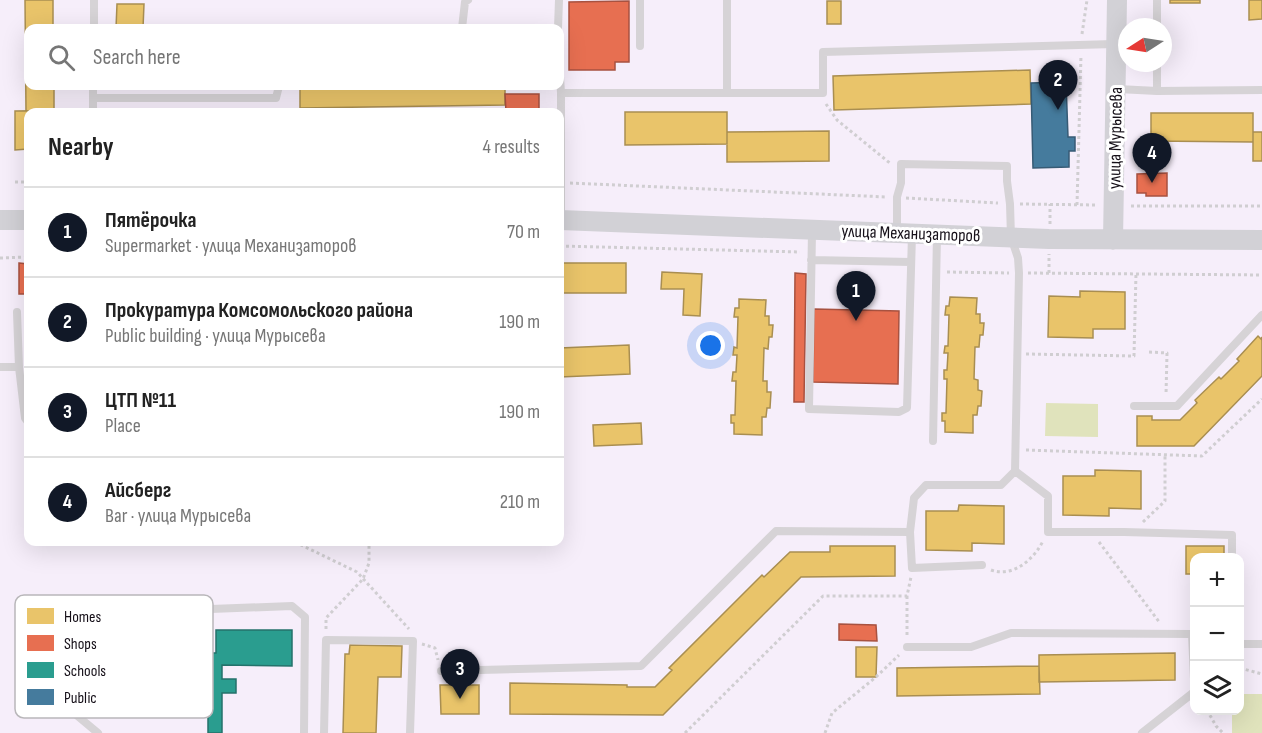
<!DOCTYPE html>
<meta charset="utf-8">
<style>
body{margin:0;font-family:"Sofia Sans Condensed",sans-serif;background:#f2f2f2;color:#222}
.controls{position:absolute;right:18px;bottom:18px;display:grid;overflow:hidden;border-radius:12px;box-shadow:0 6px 24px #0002}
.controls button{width:54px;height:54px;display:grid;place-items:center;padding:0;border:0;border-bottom:2px solid #e0e0e0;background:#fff;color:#222;font:30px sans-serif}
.compass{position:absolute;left:1118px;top:18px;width:54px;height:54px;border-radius:50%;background:#fff;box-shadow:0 6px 24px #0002;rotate:258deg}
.you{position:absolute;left:711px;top:346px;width:21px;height:21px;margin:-15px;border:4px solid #fff;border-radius:50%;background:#1a73e8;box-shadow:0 0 0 9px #1a73e833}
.badge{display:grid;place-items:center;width:39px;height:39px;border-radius:50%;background:#111827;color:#fff;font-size:20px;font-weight:700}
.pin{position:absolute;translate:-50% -50px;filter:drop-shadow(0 2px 3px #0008)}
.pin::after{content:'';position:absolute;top:32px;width:21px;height:18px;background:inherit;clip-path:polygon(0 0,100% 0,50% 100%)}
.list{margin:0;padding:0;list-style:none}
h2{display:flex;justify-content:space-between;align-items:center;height:78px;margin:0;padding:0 24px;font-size:26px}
h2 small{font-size:20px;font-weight:400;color:#767676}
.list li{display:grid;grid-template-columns:39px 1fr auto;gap:18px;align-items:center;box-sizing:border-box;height:90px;padding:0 24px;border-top:2px solid #e0e0e0}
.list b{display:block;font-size:22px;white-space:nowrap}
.list p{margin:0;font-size:20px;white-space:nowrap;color:#767676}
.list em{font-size:20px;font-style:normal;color:#767676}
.icon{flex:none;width:33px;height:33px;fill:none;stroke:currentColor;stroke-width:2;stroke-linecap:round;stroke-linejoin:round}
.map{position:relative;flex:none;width:1262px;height:733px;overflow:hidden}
.search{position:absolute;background:#fff;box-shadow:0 6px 24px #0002;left:24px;top:24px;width:540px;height:66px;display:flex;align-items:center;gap:15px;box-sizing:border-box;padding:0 21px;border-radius:12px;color:#767676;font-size:22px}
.panel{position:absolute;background:#fff;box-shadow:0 6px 24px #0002;left:24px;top:108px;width:540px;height:438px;border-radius:12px}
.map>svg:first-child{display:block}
</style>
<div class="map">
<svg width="1262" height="733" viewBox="0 0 1262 733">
<rect width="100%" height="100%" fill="#f6eefa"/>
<!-- green -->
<path fill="#e0e3bc" d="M1046 403 1098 404V437L1045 436Z
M1240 694H1262V733H1232V711L1240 710Z"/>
<!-- homes -->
<path fill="#e9c46a" stroke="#a98e51" stroke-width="1.5" d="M25 0H53V28H28V86H54V111H26Z
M1170 0H1200V3H1170Z
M1249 0H1262V19L1249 20Z
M827 1H841V24H827Z
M117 4H144L143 28H116Z
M1030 70 1031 104 834 110 833 76Z
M300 86H505V105L300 108Z
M101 110 102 112H28V149L15 150V111Z
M625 112H727V144L625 145Z
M1151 113H1253V142L1151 141Z
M829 131V161L727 162V132Z
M1253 132H1262V161H1253Z
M560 263H626V293H560Z
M662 272 702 274 700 316 683 315 684 289H661Z
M1080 291 1125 292V329H1093V338L1048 337 1049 296 1080 297Z
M950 297 977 298 976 314H980V323H984L983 335H980L979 347H975L974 379 978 380V390L982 391 981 406H978L977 415H973V433L945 432V421H942V413H946L947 379H944V370H947L948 353H944L945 346H948L949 315H945L946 306H949Z
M739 299 766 300 765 316H769V325H773L772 337H769L768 349 764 348 763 381H767V392H771L770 408H767L766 417H762V435L734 434V423H731V415H735L736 381H732L733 372H736L737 355H733L734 347 737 348 738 317H734L735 308H739Z
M1258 336 1261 339 1262 337V376L1194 446H1137V416H1152V420H1180L1197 403 1195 400 1219 377 1221 379 1239 361 1237 359Z
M629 345 630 374 560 377V348Z
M641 423 642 444 594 446 593 425Z
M1095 470 1141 471V509L1109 508V516L1063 515V476H1095Z
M959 505 1004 506V544L972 543V551L926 550V511H958Z
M830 546H895V576L801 577 663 715 510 714V683L627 685V687H655L672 670 669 668 762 575 764 577 790 552H830Z
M1186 546H1224V558H1194V574H1186Z
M350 645 402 646 401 677H378L376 733H343L345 654H349Z
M856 647H877L876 677H856Z
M1175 653V680L1039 682V655Z
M1039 666 1040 694 897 696V668Z
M440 685H479V714H441Z"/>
<!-- shops -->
<path fill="#e76f51" stroke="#a85240" stroke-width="1.5" d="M629 1V62H615V70H569V2Z
M505 94H539V112H506Z
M1167 173V196H1146V193H1137V174Z
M19 263 28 264V294H19Z
M795 273 806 274 804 402H794Z
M814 309 899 311 898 384 813 382Z
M839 624 876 625 877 641 839 640Z"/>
<!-- schools -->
<path fill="#2a9d8f" stroke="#24726b" stroke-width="1.5" d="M431 542H460V544L431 545Z
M474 542H500V544H474Z
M216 630H292V666L222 665V679H236V693H222V733H208V693H177V713H99V678L168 679V666H154V652L216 653Z"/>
<!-- public -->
<path fill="#457b9d" stroke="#375b75" stroke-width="1.5" d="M1066 82 1068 137H1075V151H1069V167L1033 168 1031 83Z"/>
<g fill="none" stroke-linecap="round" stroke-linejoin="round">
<!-- path -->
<path stroke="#d0ced1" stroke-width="3" stroke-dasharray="3 3" stroke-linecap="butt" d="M1082 34 1087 0
M826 104 837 120 891 164
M15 182H28
M570 183 887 197
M906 198 998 203
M1020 204 1097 205
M1077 205 1081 55
M1131 206H1262
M1050 224V204
M560 246 800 252
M0 258 28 257
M947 272 1009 273
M1028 273 1262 275
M1049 273V254
M1149 352 1167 353 1166 395
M1026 354 1134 356 1136 273
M1026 450 1202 456 1262 399
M1143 522 1165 501V455
M295 542 357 572 409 629
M1099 542 1160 623
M991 570C1013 578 1034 559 1043 541
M907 596V636
M326 629V618L363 579 369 563V542
M422 644 435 648 438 660
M1240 668 1262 674
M1207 710 1216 726 1223 733
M685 733 823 596H907L911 577
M825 733 832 713 876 677 899 655"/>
<!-- lane -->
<path stroke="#d6d3d6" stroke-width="8" d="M640 0V46
M1157 27V0
M94 28V0
M462 28 465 2 468 0
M558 28 559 0
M560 76 561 93
M1118 89 1157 91V63
M1157 91 1262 90
M727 93V0
M93 98V86
M93 110V98H276L279 86
M561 219V93H823V52L1114 44
M897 231V197L901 183V164L1007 166V181L1010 204 1011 237 1018 258 1019 273 1015 471 1001 485H926L914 498 910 532
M812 232 809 409 899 412 907 408 912 235
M811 260 911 262
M17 312 19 367
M0 367H19L25 418 28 422
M1134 406H1177L1262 315
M933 441 937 235
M1015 471 1048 496V532H1124L1232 535V558
M1240 644H1262
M907 647H971L1011 633 1192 634 1194 679
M441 671 641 666 776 531 910 532 912 568 982 565
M98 733 74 713 75 609H211L292 606 305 617 304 733
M324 733 326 640 413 641 410 733
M1142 733 1194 692"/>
<!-- secondary -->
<path stroke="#d2d1d6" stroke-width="20" d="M0 220H28
M560 220 1049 239 1262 240
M1113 240 1117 0"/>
</g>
<g text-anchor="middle" stroke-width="6" stroke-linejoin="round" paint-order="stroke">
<!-- street labels -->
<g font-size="18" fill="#150f18" stroke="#fff">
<text transform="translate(1115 138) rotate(-89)" y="6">улица Мурысева</text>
<text transform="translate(911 233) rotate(2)" y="6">улица Механизаторов</text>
</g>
</g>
<!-- legend -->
<rect x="15" y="595" width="198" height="123" rx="9" fill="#fff" stroke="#b9b7ba" stroke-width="1.5"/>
<rect x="27" y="608" width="27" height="16" fill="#e9c46a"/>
<rect x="27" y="635" width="27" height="16" fill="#e76f51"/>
<rect x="27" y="662" width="27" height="16" fill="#2a9d8f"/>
<rect x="27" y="689" width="27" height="16" fill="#457b9d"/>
<g font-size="16" fill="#150f18">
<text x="64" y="622">Homes</text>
<text x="64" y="649">Shops</text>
<text x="64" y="676">Schools</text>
<text x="64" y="703">Public</text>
</g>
</svg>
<div class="controls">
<button>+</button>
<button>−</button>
<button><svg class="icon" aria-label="layers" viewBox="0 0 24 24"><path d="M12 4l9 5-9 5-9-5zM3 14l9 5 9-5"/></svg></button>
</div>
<svg class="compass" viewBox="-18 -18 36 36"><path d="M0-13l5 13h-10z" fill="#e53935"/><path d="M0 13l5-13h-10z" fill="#767676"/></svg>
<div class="you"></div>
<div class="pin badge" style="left:856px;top:321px">1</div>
<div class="pin badge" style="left:1058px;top:110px">2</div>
<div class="pin badge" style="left:460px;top:699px">3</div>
<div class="pin badge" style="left:1152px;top:183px">4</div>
<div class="search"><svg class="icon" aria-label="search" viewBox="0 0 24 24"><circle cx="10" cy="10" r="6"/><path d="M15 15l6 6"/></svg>Search here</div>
<section class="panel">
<h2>Nearby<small>4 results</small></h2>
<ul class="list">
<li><span class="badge">1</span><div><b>Пятёрочка</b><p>Supermarket · улица Механизаторов</p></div><em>70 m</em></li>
<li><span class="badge">2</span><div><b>Прокуратура Комсомольского района</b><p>Public building · улица Мурысева</p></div><em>190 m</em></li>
<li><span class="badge">3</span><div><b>ЦТП №11</b><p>Place</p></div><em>190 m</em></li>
<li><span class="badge">4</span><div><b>Айсберг</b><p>Bar · улица Мурысева</p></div><em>210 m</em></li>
</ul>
</section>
</div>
